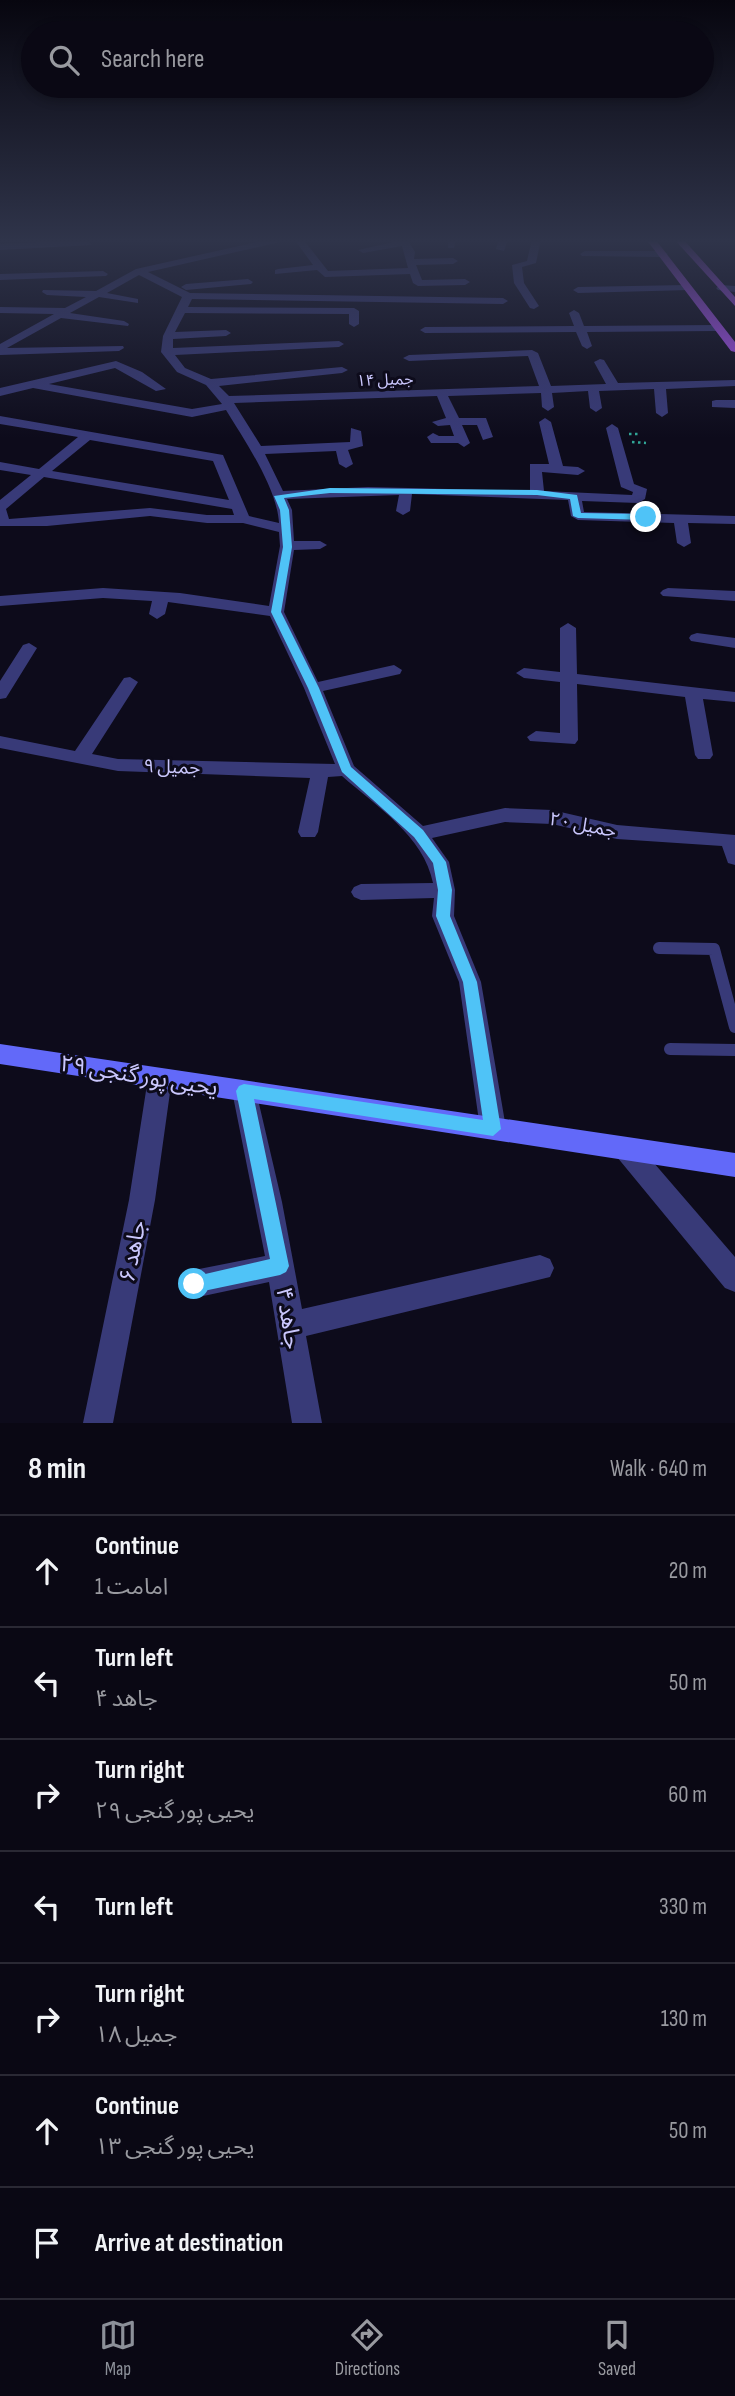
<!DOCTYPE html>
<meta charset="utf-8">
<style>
body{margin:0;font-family:"Sofia Sans Condensed","Noto Sans Arabic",sans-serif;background:#13111d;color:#f1f3f6}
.stop{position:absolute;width:21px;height:21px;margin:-16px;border:5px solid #4fc3f7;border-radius:50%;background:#fff}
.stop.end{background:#4fc3f7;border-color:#fff;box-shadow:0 2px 7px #0008}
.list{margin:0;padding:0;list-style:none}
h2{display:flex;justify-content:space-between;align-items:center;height:91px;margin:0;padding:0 28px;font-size:30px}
h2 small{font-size:23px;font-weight:400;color:#999aa0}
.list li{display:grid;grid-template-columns:46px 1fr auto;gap:21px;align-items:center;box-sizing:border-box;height:112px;padding:0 28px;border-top:2px solid #2a2934}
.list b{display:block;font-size:26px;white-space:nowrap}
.list p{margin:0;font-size:23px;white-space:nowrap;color:#999aa0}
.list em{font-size:23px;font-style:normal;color:#999aa0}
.icon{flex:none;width:38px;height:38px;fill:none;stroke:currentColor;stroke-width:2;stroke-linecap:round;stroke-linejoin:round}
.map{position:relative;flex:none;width:735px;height:1423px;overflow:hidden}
.search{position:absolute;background:#0a0814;box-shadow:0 4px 10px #0003;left:21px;right:21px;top:21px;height:77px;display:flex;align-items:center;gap:18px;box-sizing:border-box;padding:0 24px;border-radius:38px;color:#999aa0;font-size:26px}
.sheet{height:875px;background:#0a0814}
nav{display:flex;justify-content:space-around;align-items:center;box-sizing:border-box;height:98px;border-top:2px solid #2a2934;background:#0a0814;font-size:19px;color:#999aa0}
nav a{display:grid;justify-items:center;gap:4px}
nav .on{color:#8c9099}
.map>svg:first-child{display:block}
</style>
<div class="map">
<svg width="735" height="1423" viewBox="0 0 735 1423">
<rect width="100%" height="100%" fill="#0d0b1b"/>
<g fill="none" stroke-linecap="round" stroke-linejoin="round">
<!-- path -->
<path stroke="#31a798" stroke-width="2.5" stroke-dasharray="2.5 3.5" stroke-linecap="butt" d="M629 434H639
M632 442 646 443"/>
<!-- lane -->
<path stroke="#383a78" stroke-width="12" d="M659 948 714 949 735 1027
M670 1049 735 1050"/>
<!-- street -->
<path fill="#383a78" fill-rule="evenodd" d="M270 239H293L148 272 190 293 503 298 508 301 503 304 192 299 188 307 354 308 359 311V324L354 327 349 324V314L185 313 175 332 226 330 231 333 226 336 173 339V348L339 341 344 344 339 347 175 355 185 368 211 379 342 367 348 370 342 373 219 386 229 396 539 386 528 356 409 361 403 358 409 355 532 350 538 353 551 386 606 384 594 362 600 359 604 360 618 383 735 380V386L666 389 668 413 662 417 656 413 654 389 599 391 602 408 596 412 590 408 588 391 552 393 554 407 548 411 542 407 541 393 448 396 459 418H486L493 437 483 440 477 425H462L470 443 464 447 458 443H431L427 437 433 433 439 436H454L450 425 438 426 432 422 446 418 437 396 234 403 261 446 350 442 351 428 361 431 363 446 348 450 353 464 346 468 339 464 336 451 265 454 283 491 368 487 530 491V464H549L539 422 545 418 551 422 563 466 578 467 585 471 578 475 542 472 544 491 632 495 633 492 621 487 606 428 612 424 618 428 634 484 647 489 645 499 638 503 582 501 584 512 735 516V524L688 523 691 543 684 547 677 543 674 523 578 520 571 516 568 500 412 494 410 511 403 515 396 511 399 495 287 499 292 510 294 541H320L327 545 320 549 294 550 284 612 318 682 394 665 402 670 400 674 323 691 354 766 423 826 505 808 552 810 617 825 735 835V865L728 863 722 846 617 839 552 824 505 822 432 838 449 862 455 890 454 916 481 982 506 1128 502 1136 493 1139 484 1136 480 1128 459 982 432 916 434 898 361 900 354 897 351 892 354 887 361 884 433 883C424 836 376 806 342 776L328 777 318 832 315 837H301L298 832 310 778 118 771 0 748V736L75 751 124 678 130 677 138 682 92 754 118 759 335 764 304 688 270 616 168 602 165 614 157 619 149 614 152 601 103 598 0 606V596L103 588 180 593 269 606 280 546 279 532 243 523H207L150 516 47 526H0V500L31 475 0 470V462L39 469 78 437 0 424V416L223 455 249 516 279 523C277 488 245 441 226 410L192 417 33 388 0 396V388L116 361 142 372 166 389 156 391 115 368 49 384 192 409 222 404 206 385 177 372 161 352 163 336 182 297 139 275 107 293 138 299V303L99 297 70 313 124 321 129 324 128 326 61 318 7 348 123 346 124 348 119 351 0 355V344L54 314 0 313V307L65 308 86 297 47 295 42 292 43 290 96 291 136 269ZM90 440 213 461 229 500 52 471ZM44 477 232 509 234 515H207L150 508 9 519 6 509Z
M294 239H303L328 271 408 268 402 246 363 253 358 250 407 239 415 252 414 259 453 258 458 261 453 264 416 265 422 280 465 279 470 282 465 285 418 286 413 283 410 274 325 277 317 270 275 274V270L278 269 313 265Z
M448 239H456L454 248H448Z
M499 239H508L504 251 496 249Z
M532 239H541L536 263 522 267 524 283 539 306 534 309 530 308 514 283 512 265 527 261Z
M88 240 91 245 0 250V244Z
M585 251H663L668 254 663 257 582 256 580 254Z
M103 271 108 274 106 276 0 280V274Z
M248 279 253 282 251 284 186 290 181 287 186 284Z
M686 285 691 288 689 290 578 293 573 290 578 287Z
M721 285 735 286V292L718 290 716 288Z
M574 310 579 313 584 326 717 325 722 328 717 331 587 332 592 346 587 349 582 346 576 332 425 333 420 330 425 327 574 326 569 313Z
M716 400H735V408L712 407V401Z
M668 588 735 591V601L663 596 660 593 663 590Z
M568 623 576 628 577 674 735 692V702L703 699 713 755 710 759H698L695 755 685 697 577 684 578 740 575 744 530 741 527 737 536 731 560 733V682L524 678 516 673 524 668 560 672V628Z
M697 633 735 638V648L691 641 689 638 691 635Z
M29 643 37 648 6 698 0 699V681L23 645Z
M160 1068 169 1071 172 1078 155 1200 113 1423H83L129 1200 148 1078 151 1071Z
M244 1081 253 1084 256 1091 282 1202 302 1309 540 1255 550 1259 554 1268 550 1277 306 1336 322 1423H292L269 1282 194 1298 184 1294 180 1284 184 1274 194 1270 265 1256 232 1091 235 1084Z
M626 1138 635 1141 735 1257V1292L725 1288 617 1157 613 1149 617 1141Z"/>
<!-- secondary -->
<path fill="#6269f9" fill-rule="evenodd" d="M0 1044 735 1153V1177L0 1064Z"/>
<!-- primary -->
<path fill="#af53f8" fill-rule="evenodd" d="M646 239H655L735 342V352L731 351Z
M674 239H683L735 297V306Z"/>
</g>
<!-- sky -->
<linearGradient id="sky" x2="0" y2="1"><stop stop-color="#07060f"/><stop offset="0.55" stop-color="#2f344a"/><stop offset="1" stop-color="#2f344a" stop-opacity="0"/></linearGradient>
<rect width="735" height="438" fill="url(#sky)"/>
<!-- route -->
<path fill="#4fc3f7" d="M330 488 537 490 577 495 581 513 646 514 651 517 646 520 578 518 573 516 570 499 537 495 330 493 284 498 289 510 292 547 281 612 319 688 351 767 423 830 446 862 452 890 450 916 477 982 501 1129 493 1136 254 1099 289 1266 286 1272 280 1275 194 1293 188 1291 185 1284 188 1278 270 1259 236 1091 239 1086 244 1084 483 1120 463 982 436 916 438 890 433 863 414 837 342 772 308 688 271 612 283 547 280 510 274 496Z"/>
<g text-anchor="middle" stroke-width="6" stroke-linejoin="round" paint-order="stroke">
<!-- far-street labels -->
<g font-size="16" fill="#cac7fd" stroke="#0d0b1b">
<text transform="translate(385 379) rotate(-2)" y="6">جمیل ۱۴</text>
</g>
<!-- street labels -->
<g font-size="19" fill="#cac7fd" stroke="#0d0b1b">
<text transform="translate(172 766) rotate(2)" y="7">جمیل ۹</text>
<text transform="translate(583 824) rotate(11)" y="7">جمیل ۲۰</text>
</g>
<!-- near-street labels -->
<g font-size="23" fill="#cac7fd" stroke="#0d0b1b">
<text transform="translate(139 1075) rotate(9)" y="8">یحیی پور گنجی ۲۹</text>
<text transform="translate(132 1251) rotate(-79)" y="8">جاهد ۶</text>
<text transform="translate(289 1318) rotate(81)" y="8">جاهد ۴</text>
</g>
</g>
</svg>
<div class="stop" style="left:194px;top:1284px"></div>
<div class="stop end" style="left:646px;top:517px"></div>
<div class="search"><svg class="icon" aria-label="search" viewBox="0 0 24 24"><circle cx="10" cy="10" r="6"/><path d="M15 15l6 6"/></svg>Search here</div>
</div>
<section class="sheet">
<h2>8 min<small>Walk · 640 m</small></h2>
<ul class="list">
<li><svg class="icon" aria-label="ahead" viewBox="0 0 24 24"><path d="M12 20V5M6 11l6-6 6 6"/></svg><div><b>Continue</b><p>امامت 1</p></div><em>20 m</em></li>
<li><svg class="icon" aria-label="left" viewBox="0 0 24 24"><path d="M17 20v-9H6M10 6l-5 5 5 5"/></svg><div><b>Turn left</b><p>جاهد ۴</p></div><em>50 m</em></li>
<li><svg class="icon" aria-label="right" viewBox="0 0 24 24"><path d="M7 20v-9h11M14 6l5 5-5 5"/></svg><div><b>Turn right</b><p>یحیی پور گنجی ۲۹</p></div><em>60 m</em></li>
<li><svg class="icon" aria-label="left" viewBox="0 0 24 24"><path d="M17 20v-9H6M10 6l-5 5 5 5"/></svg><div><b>Turn left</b></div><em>330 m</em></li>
<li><svg class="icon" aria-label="right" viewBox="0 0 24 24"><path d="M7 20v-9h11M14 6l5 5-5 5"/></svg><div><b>Turn right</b><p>جمیل ۱۸</p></div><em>130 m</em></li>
<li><svg class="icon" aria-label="ahead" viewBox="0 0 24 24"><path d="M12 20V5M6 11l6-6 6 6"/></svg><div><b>Continue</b><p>یحیی پور گنجی ۱۳</p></div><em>50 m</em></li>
<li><svg class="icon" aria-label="arrive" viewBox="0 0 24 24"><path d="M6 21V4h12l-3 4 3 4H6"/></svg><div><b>Arrive at destination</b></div></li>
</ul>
</section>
<nav>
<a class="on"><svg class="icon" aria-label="map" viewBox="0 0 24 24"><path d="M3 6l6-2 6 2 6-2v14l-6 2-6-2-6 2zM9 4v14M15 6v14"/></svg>Map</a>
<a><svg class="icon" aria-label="directions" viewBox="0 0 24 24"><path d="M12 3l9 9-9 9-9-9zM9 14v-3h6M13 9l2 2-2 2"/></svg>Directions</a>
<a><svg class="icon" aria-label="saved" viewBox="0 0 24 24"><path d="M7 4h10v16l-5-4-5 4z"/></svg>Saved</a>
</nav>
